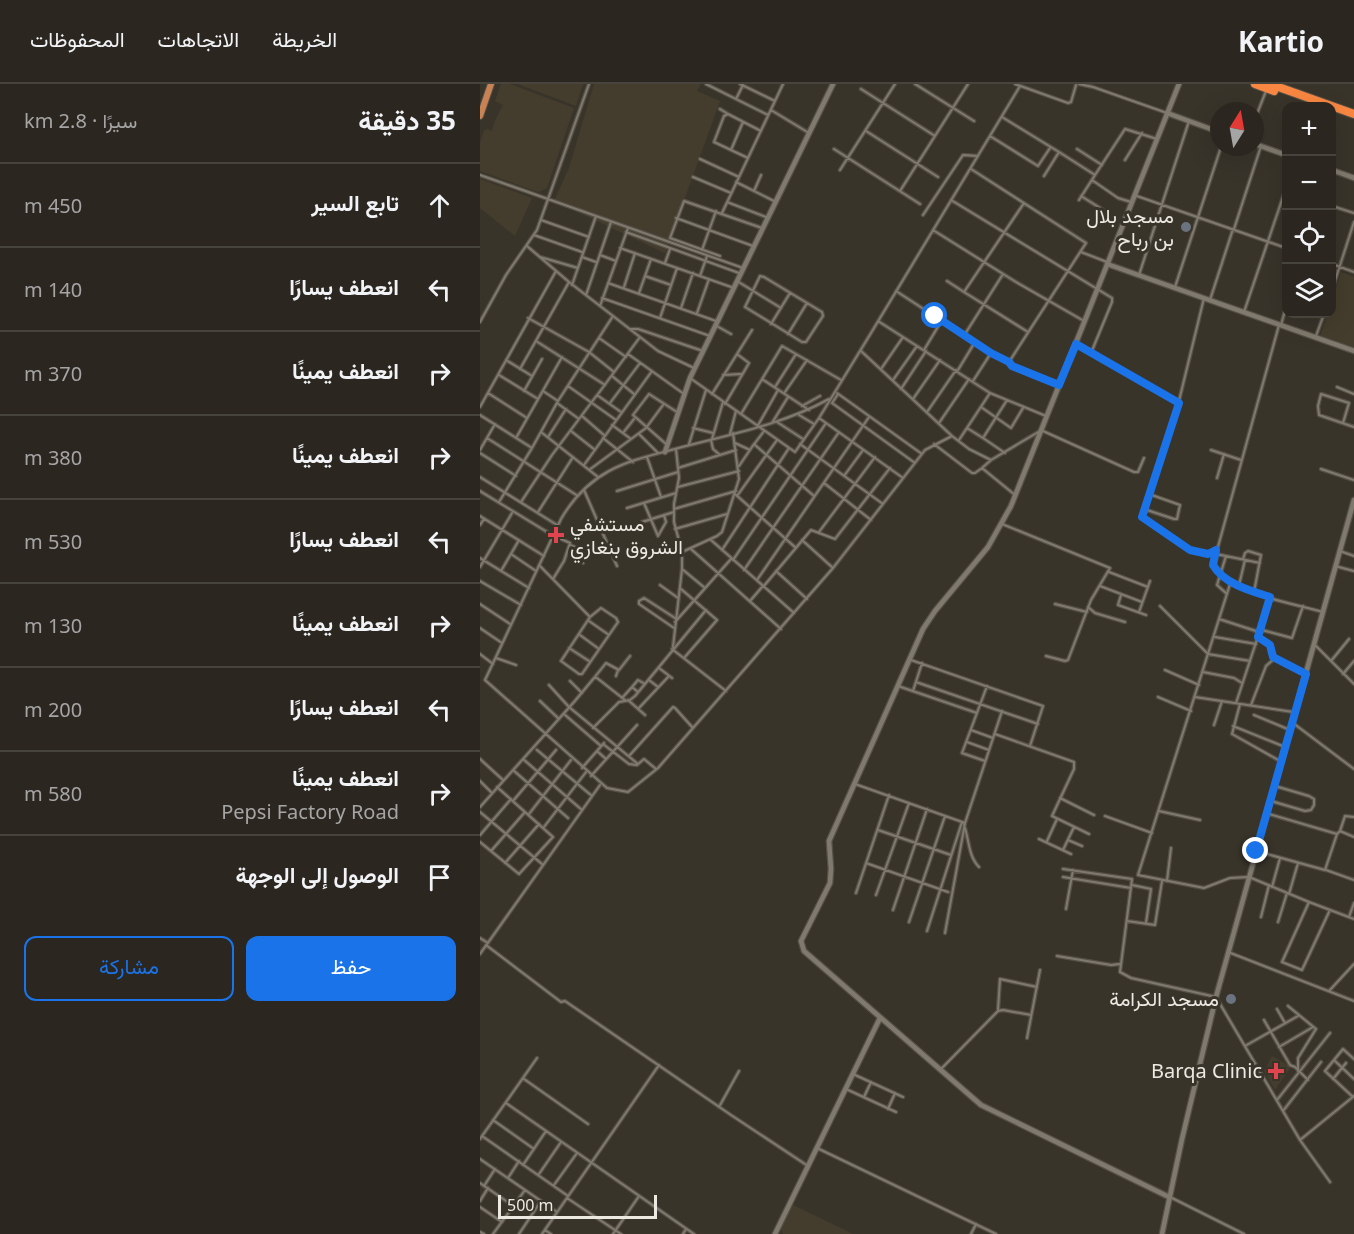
<!DOCTYPE html>
<html lang="ar">
<meta charset="utf-8">
<style>
body{margin:0;font-family:"Noto Sans",Vazirmatn,sans-serif;background:#332f29;color:#f1f3f6;direction:rtl}
.controls{position:absolute;right:18px;top:18px;display:grid;overflow:hidden;border-radius:12px;box-shadow:0 6px 24px #0002}
.controls button{width:54px;height:54px;display:grid;place-items:center;padding:0;border:0;border-bottom:2px solid #47443e;background:#2b2720;color:#f1f3f6;font:30px sans-serif}
.compass{position:absolute;left:730px;top:18px;width:54px;height:54px;border-radius:50%;background:#2b2720;box-shadow:0 6px 24px #0002;rotate:11deg}
.scale{position:absolute;left:18px;bottom:15px;width:159px;box-sizing:border-box;padding-left:6px;border:3px solid #ece9e2;border-top:0;font-size:16px;line-height:21px;white-space:nowrap;color:#ece9e2;-webkit-text-stroke:4px #39342a;paint-order:stroke}
.stop{position:absolute;width:18px;height:18px;margin:-14px;border:4px solid #1a73e8;border-radius:50%;background:#fff}
.stop.end{background:#1a73e8;border-color:#fff;box-shadow:0 2px 6px #0008}
.list{margin:0;padding:0;list-style:none}
h2{display:flex;justify-content:space-between;align-items:center;height:78px;margin:0;padding:0 24px;font-size:26px}
h2 small{font-size:20px;font-weight:400;color:#a6a5a5}
.list li{display:grid;grid-template-columns:39px 1fr auto;gap:18px;align-items:center;box-sizing:border-box;height:84px;padding:0 24px;border-top:2px solid #47443e}
.list b{display:block;font-size:22px;white-space:nowrap}
.list p{margin:0;font-size:20px;white-space:nowrap;color:#a6a5a5}
.list em{font-size:20px;font-style:normal;color:#a6a5a5}
.actions{display:flex;gap:12px;padding:18px 24px}
.actions a{flex:1;padding:14px 0;border:2px solid #1a73e8;border-radius:12px;text-align:center;font-size:21px;color:#1a73e8}
.actions .main{background:#1a73e8;color:#fff}
.icon{flex:none;width:33px;height:33px;fill:none;stroke:currentColor;stroke-width:2;stroke-linecap:round;stroke-linejoin:round}
.map{position:relative;flex:none;width:874px;height:1150px;overflow:hidden;direction:ltr}
header{display:flex;align-items:center;gap:36px;box-sizing:border-box;height:84px;padding:0 30px;background:#2b2720;border-bottom:2px solid #47443e}
header strong{font-size:28px}
nav{display:flex;gap:33px;margin-inline-start:auto;font-size:21px}
main{display:flex}
aside{flex:1;background:#2b2720}
.map>svg:first-child{display:block}
</style>
<header>
<strong>Kartio</strong>
<nav><a>الخريطة</a><a>الاتجاهات</a><a>المحفوظات</a></nav>
</header>
<main>
<div class="map">
<svg width="874" height="1150" viewBox="0 0 874 1150">
<rect width="100%" height="100%" fill="#39342a"/>
<!-- built -->
<path fill="#443d2d" d="M21 0H30L94 24 67 104 58 108 0 87V59L4 47 7 45 12 47 15 37 23 21 15 17Z
M38 0H103L96 22Z
M114 0H221L217 7 240 17 185 169 74 117 89 84Z
M0 95 52 114 35 152 0 124Z
M861 188 874 193V264L840 252 848 230H852V218Z
M792 972 811 983 795 1006 784 987Z
M313 1121 373 1150H303L300 1143Z"/>
<g fill="none" stroke-linecap="round" stroke-linejoin="round">
<defs>
<path id="street" d="M226 0 288 31
M260 0 295 17
M435 0 494 37
M535 0 588 19 591 18 596 1
M599 0 613 3 687 29
M381 5 455 52
M256 15 263 1
M830 22 831 20
M240 25 248 30
M291 26 329 49
M522 33 579 68 564 92
M775 35 786 7
M386 47 458 93
M510 52 558 82 570 64
M354 65 440 120
M597 65 622 81
M251 66 263 38
M579 68 615 91 645 45 677 55
M268 74 234 58 244 32 248 30 281 47
M220 75 259 93
M645 76 662 49
M491 85 606 159 529 278
M360 86 415 0
M0 91 263 184
M213 93 251 109
M612 96 638 114 651 118
M256 98 294 117
M274 107 281 91
M420 107 488 0
M654 111 806 164
M601 112 628 129
M471 116 632 214V218L611 269
M599 116 615 91
M247 118 286 133
M852 122 874 129
M242 129 303 0
M443 131 483 71 498 72
M196 134 273 162
M61 136 109 153
M754 145 781 62
M453 146 536 198 604 237
M146 148 259 189
M54 151 102 168
M140 164 254 204
M222 166 236 127
M601 168 627 178
M120 171 136 177
M240 172 190 154 204 117 282 144
M60 173 98 184
M102 173 116 178
M185 179 190 165
M852 180 874 188
M659 191 709 37
M165 192 191 201
M220 192 227 172
M280 192 284 193 342 228 343 232 326 258H322L265 223Z
M257 197 301 224
M467 197 484 208 544 119
M89 198 133 232
M128 199 236 237
M92 201 116 132
M144 203 155 169
M695 203 741 63
M852 206 874 138
M416 207 511 269 529 278 532 282 579 301
M484 208 548 248
M159 209 171 175
M106 211 131 138
M122 214 230 252
M724 214 698 321 662 433 710 466 721 470 735 467
M730 216 753 145
M120 222 148 144
M201 224 213 189
M764 228 806 104
M217 229 229 195
M48 234 109 268 134 288
M180 234 197 184
M398 237 510 309 566 332
M0 238 26 191 57 146 109 0
M291 240 310 209
M235 241 251 250
M799 241 733 481C750 510 812 519 843 528
M801 241 806 223
M151 245H158L223 267
M308 250 327 219
M485 250 523 190
M836 252 844 230
M119 254 146 273
M56 257 125 301
M595 260 699 319
M444 266 462 236
M381 267 472 352 489 365 511 376 560 347
M148 270 204 310
M26 276 52 292
M40 285 89 198 47 162
M401 285 423 253
M478 286 495 258
M19 291 58 315
M243 291 261 290
M132 292 154 310
M210 294 315 368 339 334 391 249 540 2
M282 295 329 326
M413 296 437 262
M493 297 511 269
M88 302 136 336
M295 303 316 270
M857 303 874 310
M421 305 446 267
M44 307 62 275
M63 307 78 317
M305 308 327 276
M8 309 47 334
M357 309 442 370
M118 310 160 253
M232 310 272 246
M358 310 352 319 435 379
M349 315C302 341 247 351 195 365 173 371 149 376 129 387 109 398 92 416 81 435L5 596 127 704 148 708 178 684 353 484 445 366 472 352
M433 315 460 276
M77 319 99 335
M130 319 160 279
M245 320 269 279 257 270
M322 322 340 312
M0 323 76 187
M501 323 531 344 543 324
M447 328 476 286
M261 330 302 262 361 296
M0 331 52 364
M319 331 334 340
M102 332 125 352
M339 334 423 394
M297 338 323 355
M292 339 308 313
M459 339 489 295
M863 339 869 319 841 310 838 322 839 331 874 343
M132 341 151 355
M277 343 298 306
M213 344 233 349
M487 344 503 354 527 316
M91 347 115 366
M284 347 275 359V361L334 412
M563 347 654 388H658L664 374
M61 348 118 393
M143 349 154 335
M159 350 178 369
M250 350 256 327
M68 353 86 325
M7 354 98 412
M36 354 82 273
M123 354 153 378
M503 354 525 369
M232 355 243 318
M231 356 233 365 240 371
M479 356 510 309
M255 359 270 366
M186 360 153 331 169 310 197 328
M209 360 226 306
M320 360 403 420
M454 360 492 389H495L502 384 535 411
M0 366 15 340
M731 366 761 376
M0 369 36 392
M167 373 181 413
M104 381 172 287
M259 382 274 360
M198 384 256 366
M502 384 511 376
M841 385 874 396
M109 386 166 344 183 321
M364 392 383 366
M0 393 77 441
M737 394 744 370
M344 399 391 436
M198 403 259 387
M104 406 137 482
M0 407 72 451 90 459 84 477 73 495
M137 407 198 388
M255 410 316 464
M257 412 297 356
M19 418 52 364 78 317 133 232 178 267 214 284
M41 418 72 371 117 311 141 328
M164 419 178 452 186 438 184 431
M147 424 196 409
M194 425 256 407
M664 425 694 435H697L700 421 669 410
M58 428 93 373
M0 432 64 472
M162 438 194 428
M522 440 630 484 611 516 588 576 585 577 566 572
M0 441 4 435
M195 445 247 430
M339 448 395 373
M231 456 314 529
M322 456 353 484
M90 461 97 464 103 479
M211 465 301 545
M242 466 309 364
M860 467 874 472
M202 468 237 452 242 448 259 395 253 349
M31 470 56 487
M736 470 780 479
M746 472 737 501 747 510
M0 474 49 504
M763 475 765 469 768 467 781 471 774 508
M253 476 346 339
M59 481 110 533 81 577 99 590H102L138 538 136 534 121 524 110 533
M855 482 874 487
M0 483 32 429
M202 485 225 504
M264 486 359 348
M21 487 39 456
M296 487 327 515
M629 488 668 503
M277 496 389 333
M0 497 41 521
M751 497 658 791 724 804 750 794 769 793 829 818 874 835
M180 501 198 514
M759 501 765 476
M620 502 662 518
M283 503 331 446 355 455 410 384
M201 505 237 536 204 574
M641 511 638 521 666 531
M270 517 282 503
M0 520 30 540
M575 520 607 528
M680 522 728 570 770 577
M608 523 615 529 645 538
M659 528 670 497
M739 535 779 548
M109 537 129 551
M195 538 251 475
M0 544 22 559
M194 544 159 520V517L164 514 195 534
M782 546 812 554 823 522
M100 551 119 565
M735 553 776 560
M779 553 790 561 793 573 826 590
M834 560 874 600
M193 563 202 485V468L194 438V420L199 394 196 365
M89 564 109 577
M192 565 246 607
M0 570 13 580
M16 574 36 581
M431 576 563 622 550 662
M851 577 869 555
M179 584 192 594
M685 586 719 601
M723 588 754 594 762 599
M863 590 874 577
M136 592 138 586
M114 594 126 579 139 586 150 572
M169 596 178 603
M90 597 102 609
M436 598 558 640
M69 601 89 623 158 680
M418 602 497 629
M152 603 158 596 165 600
M433 607 442 579
M678 613 711 627
M715 613 813 628
M142 614 152 603 158 608
M148 616 165 631
M60 617 79 635
M756 619 791 513
M760 620 752 650 800 677
M771 621 786 582 795 574
M158 625 189 592
M84 630 121 662
M774 631 810 646
M813 639 874 685
M734 641 742 617
M753 642 805 663
M113 644 139 618 150 616 155 612 226 526
M491 646 513 654
M515 650 594 678V685L572 732 609 750
M487 658 509 666
M123 660 149 680 157 681 164 675 176 685
M57 666 112 712
M117 667 126 675
M149 672 193 623 195 624 213 644
M0 675 23 696
M43 675 102 726
M505 677 482 669 507 602
M102 684 124 659
M33 686 88 734
M111 692 157 641
M0 697 12 709
M375 700 485 739
M580 714 614 731
M33 717 76 666
M791 717 825 727 831 726 834 721V715L829 712 795 702
M0 723 94 618 114 594H117L145 616
M679 727 720 736
M0 728 62 780
M49 730 91 676
M789 730 857 750 860 747 874 753
M625 732 672 749
M484 741C489 754 488 772 499 783
M64 743 106 688
M398 746 471 771
M860 747 865 732 874 733
M0 751 31 715
M559 755 591 770
M588 756 602 762
M567 757 577 735
M0 758 39 790 73 753 17 703
M583 766 594 743
M11 767 45 728
M776 767 845 786 857 750
M25 779 59 740
M386 779 468 808
M583 785 652 795 640 888 651 894 736 913 820 1056 850 1098
M846 786 874 796
M583 793 651 804
M687 797 691 764
M652 801 671 805 666 839
M792 803 800 774
M376 809 409 711
M809 810 818 779
M396 811 429 719
M829 818 802 878 822 886 849 828
M586 825 593 786
M413 826 447 725
M781 833 789 801
M869 833 874 819
M647 837 675 841 682 797
M429 838 465 732
M798 838 807 809
M447 847 482 738
M465 849 485 739 522 627
M0 854 8 859
M6 861 81 918 85 917 251 1031 328 1082
M748 868 874 917
M0 870 120 701
M577 872 631 881 640 880
M849 907 874 880
M808 922 836 945 818 974V987
M797 925 805 939
M518 926 520 895 557 903
M784 936 810 981 815 983 828 996
M547 954 560 886
M765 962 818 932
M799 963 833 943
M854 976 874 995
M460 986 518 927 523 926 551 931
M373 990 423 1013
M44 995 108 1040
M853 995 866 979
M366 1005 416 1028
M384 1013 391 998
M873 1013 845 987 863 965 874 975
M797 1016 850 949
M26 1019 214 1150
M239 1023 259 987
M408 1025 415 1009
M803 1027 841 978
M13 1036 54 1065
M2 1052 88 1112
M0 1055 57 974
M820 1056 874 1012
M337 1064 516 1150
M0 1075 77 1128
M43 1081 66 1047
M59 1090 81 1058
M28 1094 39 1077
M0 1099 32 1121
M74 1101 97 1069
M4 1102 15 1085
M87 1114 141 1150
M692 1114 764 1150
M0 1117 8 1104
M0 1123 22 1138
M65 1146 71 1150
M0 1148 4 1150
M13 1150 45 1106
M39 1150 61 1117
M62 1150 179 981
M133 1150 159 1112
M203 1150 206 1145
M491 1150 496 1140"/>
<path id="secondary" d="M687 29 739 48
M775 60 806 71
M852 86 874 94
M627 180 874 267
M185 368 210 294 353 0
M689 1113 501 1021 324 867 321 857 350 799 351 785 349 757 443 545 455 527 508 463 531 422 699 0
M295 1150 400 934
M682 1150 702 1055 736 913 874 416"/>
<path id="primary" d="M0 32 11 0"/>
<path id="highway" d="M775 0 794 7
M790 0 874 30"/>
</defs>
<!-- street casing -->
<use href="#street" stroke="#565148" stroke-width="4.5"/>
<!-- secondary casing -->
<use href="#secondary" stroke="#565148" stroke-width="7"/>
<!-- primary casing -->
<use href="#primary" stroke="#565148" stroke-width="8"/>
<!-- highway casing -->
<use href="#highway" stroke="#565148" stroke-width="10"/>
<!-- street -->
<use href="#street" stroke="#807a6e" stroke-width="2"/>
<!-- secondary -->
<use href="#secondary" stroke="#807a6e" stroke-width="4.5"/>
<!-- primary -->
<use href="#primary" stroke="#c98253" stroke-width="6"/>
<!-- highway -->
<use href="#highway" stroke="#f98741" stroke-width="8"/>
</g>
<g fill="none" stroke-linecap="round" stroke-linejoin="round">
<!-- route -->
<path stroke="#1a73e8" stroke-width="8" d="M455 232 511 269 529 278 532 282 579 301 596 260 699 319 662 433 710 466 728 470 736 466 733 481C744 500 771 507 790 513L778 553 790 561 793 573 826 590 776 767"/>
</g>
<!-- markers -->
<g fill="#6b7280" stroke="#39342a" stroke-width="2">
<circle cx="706" cy="143" r="6"/>
<circle cx="751" cy="915" r="6"/>
</g>
<g fill="#e0444e" stroke="#39342a" stroke-width="2">
<path d="M73 442h6v6h6v6h-6v6h-6v-6h-6v-6h6z"/>
<path d="M793 978h6v6h6v6h-6v6h-6v-6h-6v-6h6z"/>
</g>
<g text-anchor="middle" stroke-width="6" stroke-linejoin="round" paint-order="stroke">
<!-- poi labels -->
<g font-size="20" fill="#ece9e2" stroke="#39342a" text-anchor="end">
<text x="694" y="139">مسجد بلال<tspan x="694" dy="23">بن رباح</tspan></text>
<text x="90" y="447" text-anchor="start">مستشفي<tspan x="90" dy="23">الشروق بنغازي</tspan></text>
<text x="739" y="922">مسجد الكرامة</text>
<text x="782" y="994">Barqa Clinic</text>
</g>
</g>
</svg>
<div class="controls">
<button>+</button>
<button>−</button>
<button><svg class="icon" aria-label="locate" viewBox="0 0 24 24"><circle cx="12" cy="12" r="6"/><path d="M12 2v4M12 18v4M2 12h4M18 12h4"/></svg></button>
<button><svg class="icon" aria-label="layers" viewBox="0 0 24 24"><path d="M12 4l9 5-9 5-9-5zM3 14l9 5 9-5"/></svg></button>
</div>
<svg class="compass" viewBox="-18 -18 36 36"><path d="M0-13l5 13h-10z" fill="#e53935"/><path d="M0 13l5-13h-10z" fill="#a6a5a5"/></svg>
<div class="scale">500 m</div>
<div class="stop" style="left:455px;top:232px"></div>
<div class="stop end" style="left:776px;top:767px"></div>
</div>
<aside>
<h2>35 دقيقة<small>سيرًا · 2.8 km</small></h2>
<ul class="list">
<li><svg class="icon" aria-label="ahead" viewBox="0 0 24 24"><path d="M12 20V5M6 11l6-6 6 6"/></svg><div><b>تابع السير</b></div><em>450 m</em></li>
<li><svg class="icon" aria-label="left" viewBox="0 0 24 24"><path d="M17 20v-9H6M10 6l-5 5 5 5"/></svg><div><b>انعطف يسارًا</b></div><em>140 m</em></li>
<li><svg class="icon" aria-label="right" viewBox="0 0 24 24"><path d="M7 20v-9h11M14 6l5 5-5 5"/></svg><div><b>انعطف يمينًا</b></div><em>370 m</em></li>
<li><svg class="icon" aria-label="right" viewBox="0 0 24 24"><path d="M7 20v-9h11M14 6l5 5-5 5"/></svg><div><b>انعطف يمينًا</b></div><em>380 m</em></li>
<li><svg class="icon" aria-label="left" viewBox="0 0 24 24"><path d="M17 20v-9H6M10 6l-5 5 5 5"/></svg><div><b>انعطف يسارًا</b></div><em>530 m</em></li>
<li><svg class="icon" aria-label="right" viewBox="0 0 24 24"><path d="M7 20v-9h11M14 6l5 5-5 5"/></svg><div><b>انعطف يمينًا</b></div><em>130 m</em></li>
<li><svg class="icon" aria-label="left" viewBox="0 0 24 24"><path d="M17 20v-9H6M10 6l-5 5 5 5"/></svg><div><b>انعطف يسارًا</b></div><em>200 m</em></li>
<li><svg class="icon" aria-label="right" viewBox="0 0 24 24"><path d="M7 20v-9h11M14 6l5 5-5 5"/></svg><div><b>انعطف يمينًا</b><p>Pepsi Factory Road</p></div><em>580 m</em></li>
<li><svg class="icon" aria-label="arrive" viewBox="0 0 24 24"><path d="M6 21V4h12l-3 4 3 4H6"/></svg><div><b>الوصول إلى الوجهة</b></div></li>
</ul>
<div class="actions"><a class="main">حفظ</a><a>مشاركة</a></div>
</aside>
</main>
